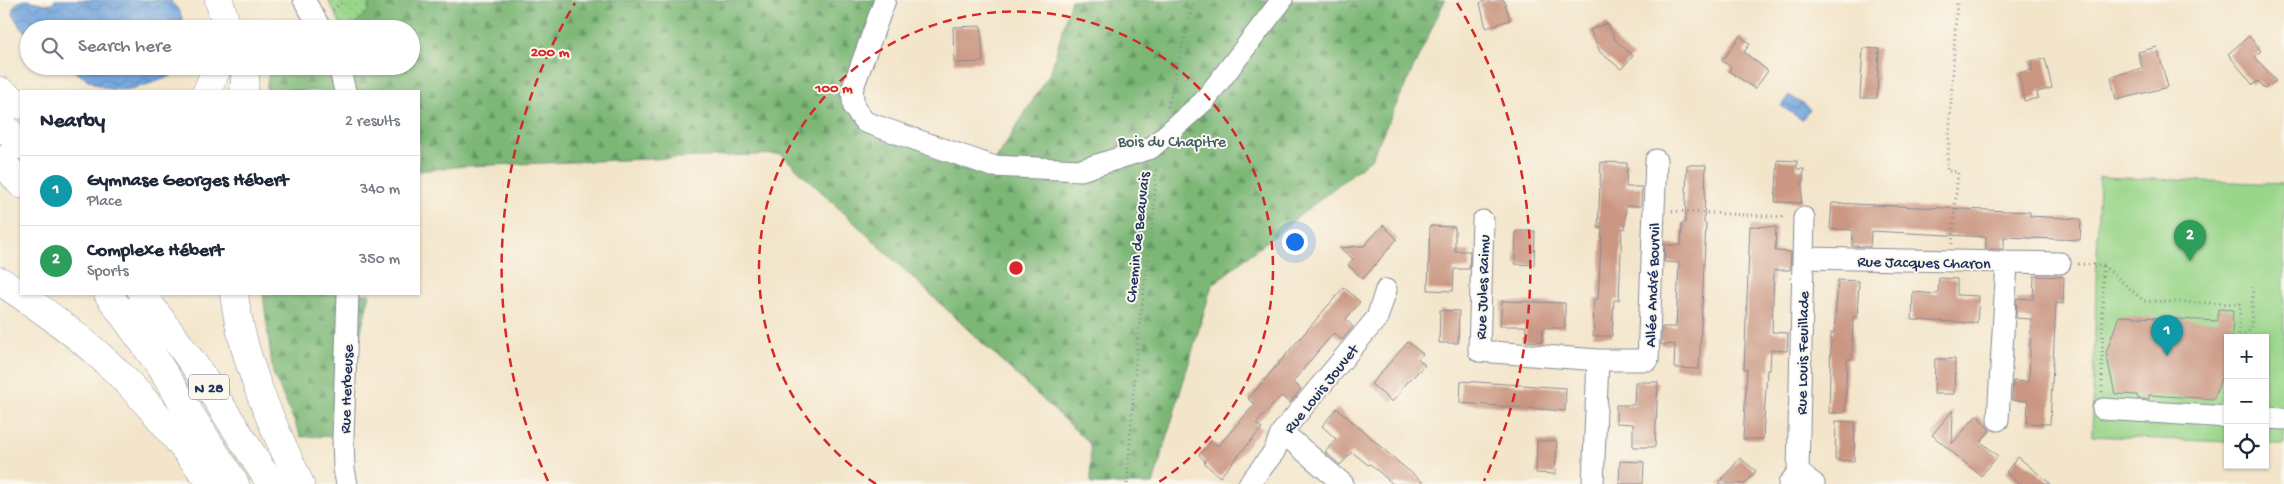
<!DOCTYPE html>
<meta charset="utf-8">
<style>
body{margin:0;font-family:"Gochi Hand",sans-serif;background:#f2f2f3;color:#1f2937}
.controls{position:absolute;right:15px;bottom:15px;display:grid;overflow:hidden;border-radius:0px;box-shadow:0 1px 4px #0004}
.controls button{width:45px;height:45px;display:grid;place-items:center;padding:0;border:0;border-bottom:1px solid #e0e1e3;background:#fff;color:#1f2937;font:25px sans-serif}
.you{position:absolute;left:1294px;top:241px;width:18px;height:18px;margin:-12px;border:4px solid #fff;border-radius:50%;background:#1a73e8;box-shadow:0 0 0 8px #1a73e833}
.badge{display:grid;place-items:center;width:32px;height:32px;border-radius:50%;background:#b45309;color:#fff;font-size:16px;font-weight:700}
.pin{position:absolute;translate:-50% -41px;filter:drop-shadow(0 1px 2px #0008)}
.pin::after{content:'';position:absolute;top:26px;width:18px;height:15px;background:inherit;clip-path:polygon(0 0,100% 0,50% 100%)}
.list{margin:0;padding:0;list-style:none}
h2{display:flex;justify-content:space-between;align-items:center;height:65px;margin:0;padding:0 20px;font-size:21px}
h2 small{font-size:16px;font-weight:400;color:#747a83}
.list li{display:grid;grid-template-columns:32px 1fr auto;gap:15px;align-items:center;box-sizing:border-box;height:70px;padding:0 20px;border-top:1px solid #e0e1e3}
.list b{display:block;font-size:19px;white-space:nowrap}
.list p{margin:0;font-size:16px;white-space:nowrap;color:#747a83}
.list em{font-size:16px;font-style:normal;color:#747a83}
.icon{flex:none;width:28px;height:28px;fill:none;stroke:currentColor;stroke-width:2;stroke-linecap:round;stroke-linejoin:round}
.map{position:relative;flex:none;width:2284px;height:484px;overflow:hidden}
.search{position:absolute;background:#fff;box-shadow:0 1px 4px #0004;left:20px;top:20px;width:400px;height:55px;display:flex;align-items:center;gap:12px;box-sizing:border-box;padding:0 18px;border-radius:28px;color:#747a83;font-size:19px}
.panel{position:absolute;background:#fff;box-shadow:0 1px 4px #0004;left:20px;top:90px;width:400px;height:205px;border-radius:0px}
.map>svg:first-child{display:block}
</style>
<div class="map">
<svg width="2284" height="484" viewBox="0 0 2284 484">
<defs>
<pattern id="grass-dots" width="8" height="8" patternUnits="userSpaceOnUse" patternTransform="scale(1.25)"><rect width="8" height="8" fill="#9ad68a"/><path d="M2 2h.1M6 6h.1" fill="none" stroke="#84b87a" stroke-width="1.8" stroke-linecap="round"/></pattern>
<pattern id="forest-firs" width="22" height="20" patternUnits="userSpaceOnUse" patternTransform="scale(1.25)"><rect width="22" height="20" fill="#7bb776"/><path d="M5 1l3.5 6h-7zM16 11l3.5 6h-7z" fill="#649564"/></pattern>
<pattern id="water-waves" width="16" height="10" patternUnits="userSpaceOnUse" patternTransform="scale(1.25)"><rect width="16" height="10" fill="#6ea3db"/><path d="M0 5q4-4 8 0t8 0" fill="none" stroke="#5a85b5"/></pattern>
</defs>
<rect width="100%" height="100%" fill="#fbf7ec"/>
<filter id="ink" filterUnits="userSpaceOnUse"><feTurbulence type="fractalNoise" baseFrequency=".02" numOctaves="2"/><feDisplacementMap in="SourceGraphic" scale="10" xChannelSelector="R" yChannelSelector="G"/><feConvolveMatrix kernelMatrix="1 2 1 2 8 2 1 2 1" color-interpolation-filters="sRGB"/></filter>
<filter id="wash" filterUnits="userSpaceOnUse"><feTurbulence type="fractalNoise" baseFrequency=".0096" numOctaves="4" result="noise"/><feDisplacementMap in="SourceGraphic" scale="20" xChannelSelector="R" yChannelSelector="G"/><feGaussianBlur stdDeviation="1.12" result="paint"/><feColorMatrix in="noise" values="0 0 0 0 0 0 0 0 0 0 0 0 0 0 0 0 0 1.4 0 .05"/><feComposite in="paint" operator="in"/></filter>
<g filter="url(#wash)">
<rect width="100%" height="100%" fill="#f3e5ca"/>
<!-- grass -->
<path fill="url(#grass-dots)" stroke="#5a8274" d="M328 0H368L370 10 350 29H343Z"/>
<!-- forest -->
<path fill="url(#forest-firs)" stroke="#4b736a" d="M368 0H885L854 108 992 166 1051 71 1071 0H1445L1371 159 1212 285 1153 484H1091L1090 444 781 154 465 166 419 171V91H266L270 66H411V29H350L369 10Z
M263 294H370L335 436 301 437 273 373Z"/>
<!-- garden -->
<path fill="#9ad68a" stroke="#5a8274" d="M2099 177 2284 184V444H2265V338H2228V442L2092 436Z"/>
<!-- water -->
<path fill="url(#water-waves)" stroke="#44699c" d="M26 0 45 4 54 3 55 0H170L180 12 185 29H29V37C19 25 0 5 26 0Z
M67 66H181C175 76 168 77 158 81 115 96 104 92 67 66Z
M1789 95 1810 109 1802 120 1781 106Z"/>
<g id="blocks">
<!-- building -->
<path fill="#cb9783" d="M1488 0H1504L1510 20 1486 28 1480 3Z
M1607 23 1616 41 1633 56 1621 69 1600 52 1590 30Z
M981 26 983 62 954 63 953 27Z
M1740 36 1750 44 1744 52 1768 71 1755 89 1729 71 1731 67 1722 61Z
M2249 36 2261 51 2255 57 2276 81 2265 89 2258 81 2253 85 2228 54Z
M2157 47 2168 87 2116 100 2111 77 2142 68 2138 52Z
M1863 48 1879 49 1877 98H1860Z
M2045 58 2052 88 2037 92 2038 98 2024 101 2019 73 2032 70 2031 61Z
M1778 160 1797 161V169H1804L1801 203 1775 202Z
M1601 162 1627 163 1626 187H1642L1641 206H1626L1625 229 1622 228 1619 300H1614L1612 336H1593L1594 299H1598L1602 228H1598Z
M1687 165H1706L1704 223H1706L1699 369 1674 368 1675 344 1661 345 1662 327H1676L1679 263 1664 262 1665 245H1681L1682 223H1685Z
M1832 203 2030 212V216L2081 219 2080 240 2004 237V249H1986V237L1871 231 1870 247 1852 246 1853 230 1830 229Z
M1383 225 1397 239 1363 279 1348 265 1353 259 1340 248 1364 246Z
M1430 226 1455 227V251H1470L1469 269H1454L1453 291 1428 290Z
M1750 226 1776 227 1775 251 1791 252 1790 270H1774L1772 332 1788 333 1787 351 1771 350 1770 370H1767L1763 439H1743L1747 369H1744Z
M1516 231H1535L1534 265 1515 264Z
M2034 276 2064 277 2063 304 2056 303 2050 424 2027 423 2028 401 2012 400 2013 381 2029 382 2031 319 2016 318 2017 298 2033 299Z
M1939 278 1957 279V295L1979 296 1977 323 1912 320 1913 292 1938 294Z
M1838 280 1859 281 1857 317H1853L1852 359H1847L1845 413H1829L1831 333H1834Z
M1344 287 1360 302 1346 319 1353 327 1342 340 1334 333 1319 350 1293 382 1301 389 1290 403 1281 396 1256 424 1262 428 1220 477 1204 463 1205 461 1199 455 1211 441 1218 446 1255 404 1248 399Z
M1502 301 1565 303V328H1543L1542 342 1525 341 1526 326H1500Z
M2218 309 2233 310 2232 338H2228V358L2214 399 2149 395V399H2138L2137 395 2115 394 2106 353 2119 316 2218 321Z
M1440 310 1459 311 1458 343H1439Z
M1408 342 1423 354 1418 359 1425 365 1401 389 1402 390 1392 402 1371 384Z
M1935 359H1955L1954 394H1934Z
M1461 381 1566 388 1565 411 1460 403Z
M1635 382H1658L1655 447H1633V424L1616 423V405H1634Z
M1337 408 1397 461 1425 484H1393L1370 464 1368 465 1352 452 1340 465 1325 452 1336 439 1322 426Z
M1953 410 1952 444 1977 415 1990 430 1981 442 1998 456 1981 476 1932 435Z
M1836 421 1855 422 1854 461 1835 460Z
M1537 441H1557L1555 474 1536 473Z
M2018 457 2051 484H2019L2006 472Z
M1740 458 1756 471 1745 484H1718Z
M1620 461 1644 462 1643 484H1619Z"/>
</g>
</g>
<g filter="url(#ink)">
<use href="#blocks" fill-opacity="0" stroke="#878a94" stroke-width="1"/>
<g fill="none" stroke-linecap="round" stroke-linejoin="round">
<defs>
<path id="minor" d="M304 0 321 29
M885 0 852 90 854 108 865 122 992 166 1081 170 1151 148 1204 101 1282 0
M339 66 345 91
M1483 221 1479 351 1598 360 1593 484
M1803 258 2007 262 1998 420
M2007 262 2060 263
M1598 360H1648L1656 160
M2103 409 2228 417
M2265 418 2284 419
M1282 432 1343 484
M1798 472 1814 484
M347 484 344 469 343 438 348 294
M1249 484 1274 452 1282 432 1377 318 1386 290
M1789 484 1798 472 1804 218"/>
<path id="highway" d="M219 0 224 17V29
M0 91 21 105
M207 91 218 66
M244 91 246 66
M0 122 21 145
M0 159 21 184
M0 281C35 304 70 329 101 357 143 394 178 440 212 484
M108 294 153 356 235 484
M142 294 198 370 271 484
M234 294C243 362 271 422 300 484"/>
</defs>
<!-- minor casing -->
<use href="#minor" stroke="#878a94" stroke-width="23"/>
<!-- highway casing -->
<use href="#highway" stroke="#878a94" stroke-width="29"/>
<!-- path -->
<path stroke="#878a94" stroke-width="3" stroke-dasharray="1 4" stroke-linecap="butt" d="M367 0H368
M333 10 344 0
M1168 107 1193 0
M1672 211 1786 217
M1952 244 1958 172 1947 171 1957 0
M2078 264 2103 265 2144 301 2240 304 2239 338
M2241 338 2251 329 2253 287
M2102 392 2103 265
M1127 484 1137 344 1154 209 1156 166"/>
<!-- minor -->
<use href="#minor" stroke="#fff" stroke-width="21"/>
<!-- highway -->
<use href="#highway" stroke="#fff" stroke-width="28"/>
</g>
</g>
<!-- distance rings -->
<g fill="none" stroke="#d62828" stroke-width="2.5" stroke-dasharray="9 6">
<path d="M876 484A257 257 0 1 1 1156 484"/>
<path d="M548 481A514 514 0 0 1 575 3M1457 3A514 514 0 0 1 1484 481"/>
</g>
<g text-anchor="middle" stroke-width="4" stroke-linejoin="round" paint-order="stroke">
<!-- shield labels -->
<rect fill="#fbf7ec" stroke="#5e6b89" stroke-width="1" x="189" y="374.5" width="40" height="25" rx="4"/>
<g font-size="15" font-weight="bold" fill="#1b2f5e">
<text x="209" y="392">N 28</text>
</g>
<!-- park labels -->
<g font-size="16" fill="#3b5969" stroke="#fbf7ec">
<text x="1172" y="146">Bois du Chapitre</text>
</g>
<!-- street labels -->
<g font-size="16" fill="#1b2f5e" stroke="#fbf7ec">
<text transform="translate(1136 237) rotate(-84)" y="6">Chemin de Beauvais</text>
<text transform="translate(1924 261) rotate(1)" y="6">Rue Jacques Charon</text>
<text transform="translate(1651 285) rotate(-88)" y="6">Allée André Bourvil</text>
<text transform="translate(1481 287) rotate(-88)" y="6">Rue Jules Raimu</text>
<text transform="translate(1801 353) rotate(-89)" y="6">Rue Louis Feuillade</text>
<text transform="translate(1320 388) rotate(-51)" y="6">Rue Louis Jouvet</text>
<text transform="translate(345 389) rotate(-88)" y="6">Rue Herbeuse</text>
</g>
</g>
<circle cx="1016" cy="268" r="8" fill="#d62828" stroke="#fbf7ec" stroke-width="2.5"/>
<g font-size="15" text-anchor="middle" font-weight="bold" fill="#d62828" stroke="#fbf7ec" stroke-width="4" stroke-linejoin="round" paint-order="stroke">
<text x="550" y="56">200 m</text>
<text x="834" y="92">100 m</text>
</g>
</svg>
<div class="controls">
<button>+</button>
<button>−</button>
<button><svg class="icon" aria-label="locate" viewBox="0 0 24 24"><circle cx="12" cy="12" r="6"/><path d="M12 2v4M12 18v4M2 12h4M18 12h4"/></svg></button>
</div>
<div class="you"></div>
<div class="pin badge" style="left:2167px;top:356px;background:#0f9aa8">1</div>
<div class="pin badge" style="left:2190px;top:261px;background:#2e9e5b">2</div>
<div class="search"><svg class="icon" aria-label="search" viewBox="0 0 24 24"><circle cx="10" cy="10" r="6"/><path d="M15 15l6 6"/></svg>Search here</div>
<section class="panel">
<h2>Nearby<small>2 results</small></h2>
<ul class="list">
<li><span class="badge" style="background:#0f9aa8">1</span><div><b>Gymnase Georges Hébert</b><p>Place</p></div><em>340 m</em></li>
<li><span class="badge" style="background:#2e9e5b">2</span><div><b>Complexe Hébert</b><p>Sports</p></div><em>350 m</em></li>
</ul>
</section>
</div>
